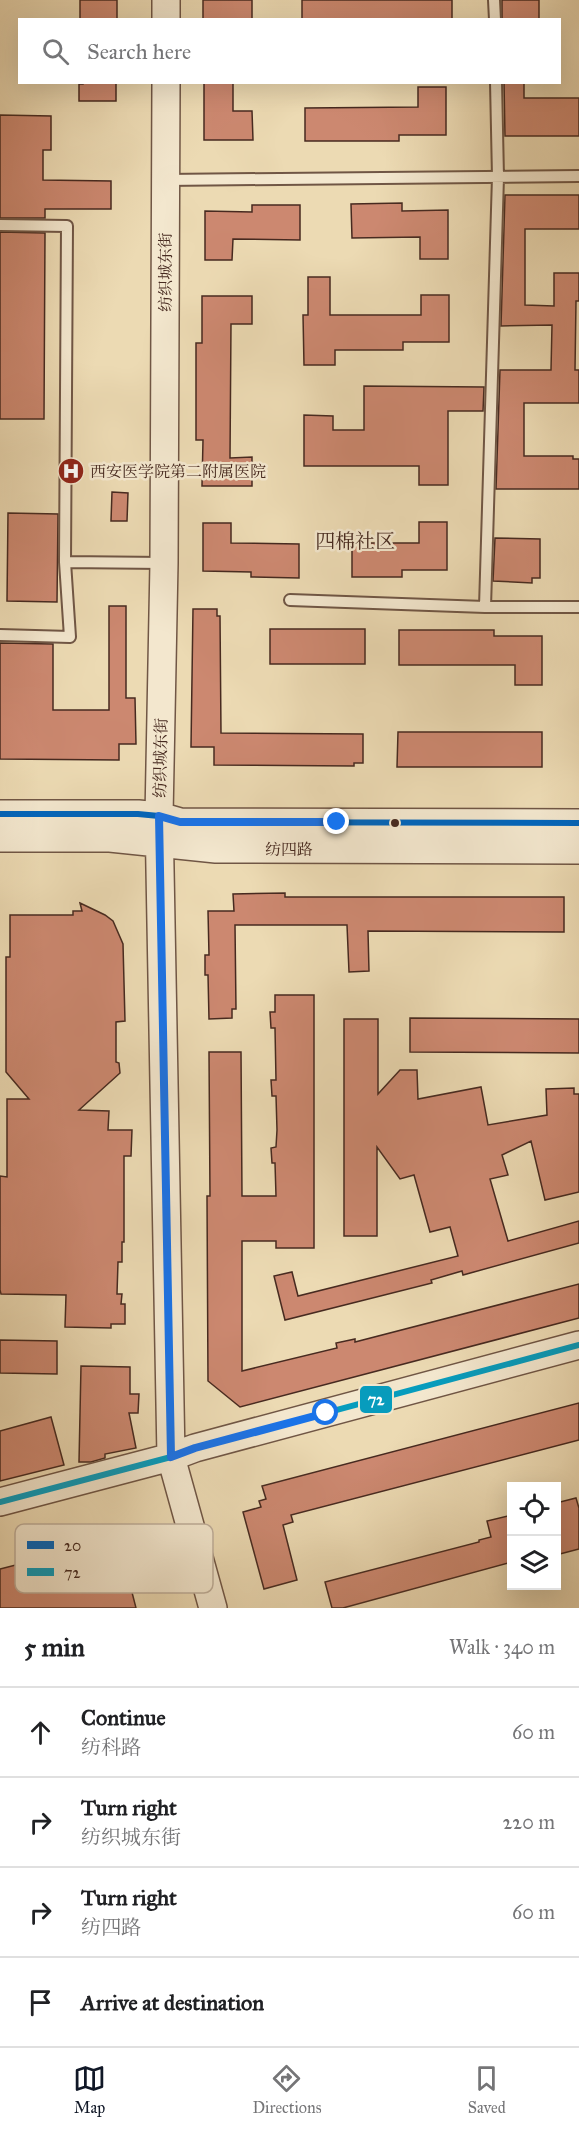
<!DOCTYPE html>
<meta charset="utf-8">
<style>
body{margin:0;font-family:"IM FELL Great Primer","Noto Serif SC",serif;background:#f2f2f2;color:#202124}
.controls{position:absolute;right:18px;bottom:18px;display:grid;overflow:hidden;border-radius:0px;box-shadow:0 6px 24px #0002}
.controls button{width:54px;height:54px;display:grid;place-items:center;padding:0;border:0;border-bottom:2px solid #e0e0e0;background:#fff;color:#202124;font:30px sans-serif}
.stop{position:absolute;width:18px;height:18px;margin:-14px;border:4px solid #1a73e8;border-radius:50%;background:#fff}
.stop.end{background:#1a73e8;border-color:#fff;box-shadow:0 2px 6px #0008}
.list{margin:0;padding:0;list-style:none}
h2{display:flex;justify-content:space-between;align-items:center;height:78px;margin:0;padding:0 24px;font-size:26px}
h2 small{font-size:20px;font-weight:400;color:#757577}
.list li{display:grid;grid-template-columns:39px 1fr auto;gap:18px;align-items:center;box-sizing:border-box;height:90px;padding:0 24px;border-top:2px solid #e0e0e0}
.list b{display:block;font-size:22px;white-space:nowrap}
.list p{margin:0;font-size:20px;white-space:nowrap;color:#757577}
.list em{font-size:20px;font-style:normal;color:#757577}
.icon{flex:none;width:33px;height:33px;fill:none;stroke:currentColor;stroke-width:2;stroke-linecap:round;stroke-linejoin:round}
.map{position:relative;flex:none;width:579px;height:1608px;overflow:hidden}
.search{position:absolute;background:#fff;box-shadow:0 6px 24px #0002;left:18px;right:18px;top:18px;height:66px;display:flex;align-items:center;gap:15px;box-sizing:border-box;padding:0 21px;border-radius:0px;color:#757577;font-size:22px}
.sheet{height:438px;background:#fff}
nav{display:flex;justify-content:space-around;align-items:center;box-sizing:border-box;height:84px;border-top:2px solid #e0e0e0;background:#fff;font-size:16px;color:#757577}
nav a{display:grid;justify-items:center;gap:3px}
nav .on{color:#111827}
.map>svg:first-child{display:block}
</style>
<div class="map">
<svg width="579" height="1608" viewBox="0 0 579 1608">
<rect width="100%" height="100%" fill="#ecdab3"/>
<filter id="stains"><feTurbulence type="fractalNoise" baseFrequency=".00333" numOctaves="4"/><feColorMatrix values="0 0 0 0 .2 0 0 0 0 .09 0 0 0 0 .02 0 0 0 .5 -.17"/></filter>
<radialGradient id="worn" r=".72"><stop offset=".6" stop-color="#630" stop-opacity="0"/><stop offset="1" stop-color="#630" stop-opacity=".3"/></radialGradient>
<!-- building -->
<path fill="#cc8870" stroke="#472a20" stroke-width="1.5" d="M80 0H117V20L80 19Z
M203 0H252V20H203Z
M302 0H452V20H302Z
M502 0H539V20H502Z
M83 82H116V101H79V84H83Z
M204 82H233V111H252L253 140H204Z
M504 82H524V98H579V136H505Z
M418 87H446V135H399V141H305V108L418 107Z
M0 115 51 116V150H43V180L111 181V209H45V218H0Z
M505 195H579V229H525V305L554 306V273H579V301H576L575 370H579V403H524V456H573V459H579V489H496L500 370H551L552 325 501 326Z
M402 203V211L448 210V259H420V237L352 238 351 204Z
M252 205H300V240L233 239 232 260H205V211L252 212Z
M0 232 45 233 44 419H0Z
M308 277H330V315H421V295H449V342H403V350H335V365H304L303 315H308Z
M202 296H252V324H231L230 458 252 457V486H202L203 440H196V343H202Z
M364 386 484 387 483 411H448V485H419V466H304V415L333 416V430H364Z
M112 492 128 493 127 521H111Z
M8 513 58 514 57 602 7 601Z
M419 522H447V570H402V577H352V543H419Z
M203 523H231V543L299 544V578L251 577V572L203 571Z
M495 538 540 539V578H532V583L493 581Z
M109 606H126V698H135L136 744H119V760L0 759V643L53 644V710H109Z
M193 609H217V616H220L221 733 363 734V763H354V766L214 765V747H191Z
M270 629H365V664H270Z
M399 630H494V636H542V685H515V665H399Z
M398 732H542V767H397Z
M285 893V897H564V932L368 931 369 971 349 972 347 925H235L236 1009H232V1018L209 1019 208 975H205V955H209L208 911H234L233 894Z
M80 903 105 915 113 921 123 944 125 1021 116 1022V1062L119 1063 120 1073 79 1110 109 1111 108 1130H132L131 1156H124V1242H122V1262H118L117 1294H122L121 1304H125V1324H111V1328L65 1327 66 1295 1 1294 0 1290V1176L7 1177V1099H29L6 1072V957H10V915H73V911H82Z
M275 995H314V1248H276V1241H242V1371L337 1348 336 1343 355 1339V1342L579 1284V1318L240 1407 208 1381 207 1196H210L209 1052H241L242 1196H276L275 1163H272L271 1148 276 1147 277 1130 276 1096H272L271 1080H276L275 1028H271L270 1012H275Z
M410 1018 579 1019V1053L410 1052Z
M344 1019H378V1094L400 1070H417L418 1099 481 1087 488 1125 547 1115 546 1089 574 1088V1094H579V1192L545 1200 531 1141 502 1155 508 1175 490 1179 508 1241 579 1221V1243L463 1275 462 1271 431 1280 432 1283 285 1320 274 1276 292 1272 298 1296 458 1256 450 1227 430 1232 414 1175 400 1179 377 1147V1236H344Z
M0 1340 57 1341V1374L0 1373Z
M81 1366 130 1367V1394H139L138 1413H129L136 1448 105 1454V1458L91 1462H79Z
M579 1403V1440L291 1515 293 1522 283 1525 297 1580 264 1589 243 1512 261 1507 259 1501 266 1499 262 1486Z
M51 1417 64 1465 0 1481V1431Z
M576 1498 579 1508V1549L556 1555V1503Z
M512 1515V1562L343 1608H332L325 1582 479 1542V1540L491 1537 487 1521Z
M102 1543 124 1561 136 1608H0V1569Z"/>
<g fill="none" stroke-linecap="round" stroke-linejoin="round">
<defs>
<path id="service" d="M494 0 495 20
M165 180 579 176
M0 225 67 226 65 562 70 637 0 635
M65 562 164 563
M290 600 485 607H579
M485 607 498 177 496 82"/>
<path id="tertiary" d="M166 20V0
M166 82 164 563 159 816 171 1457 213 1608
M0 814H138L159 816 180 822 579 823
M0 838H110L216 849 579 850
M0 1502 171 1457 195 1448 579 1345"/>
</defs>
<!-- service casing -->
<use href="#service" stroke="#705645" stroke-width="14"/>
<!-- tertiary casing -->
<use href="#tertiary" stroke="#705645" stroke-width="30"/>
<!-- service -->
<use href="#service" stroke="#f3e7ce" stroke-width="10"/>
<!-- tertiary -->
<use href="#tertiary" stroke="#f3e7ce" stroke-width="27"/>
<defs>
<path id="bus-1" d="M0 814H138L159 816 180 822 579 823"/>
<path id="bus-2" d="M0 1502 171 1457 195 1448 579 1345"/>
</defs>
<!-- bus-1 casing -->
<use href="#bus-1" stroke="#f3e7ce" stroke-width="10"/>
<!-- bus-2 casing -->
<use href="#bus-2" stroke="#f3e7ce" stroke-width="10"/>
<!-- bus-1 -->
<use href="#bus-1" stroke="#0065bd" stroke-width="6"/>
<!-- bus-2 -->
<use href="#bus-2" stroke="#079cbd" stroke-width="6"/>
</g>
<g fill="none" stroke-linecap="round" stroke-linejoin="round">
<!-- route -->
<path stroke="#1a73e8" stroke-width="8" d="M326 1413 195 1448 171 1457 159 816 180 822H337"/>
</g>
<!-- icons -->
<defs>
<symbol id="hospital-disc" viewBox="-11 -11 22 22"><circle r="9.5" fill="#8f2418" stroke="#f3e7ce"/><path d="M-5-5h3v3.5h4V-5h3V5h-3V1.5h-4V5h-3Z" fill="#fff"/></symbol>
</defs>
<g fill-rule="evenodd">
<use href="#hospital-disc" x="56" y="456" width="30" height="30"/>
</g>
<!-- markers -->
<circle fill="#472a20" stroke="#f3e7ce" stroke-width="2" cx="395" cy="823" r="5"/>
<g text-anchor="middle" stroke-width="5" stroke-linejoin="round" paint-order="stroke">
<!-- street labels -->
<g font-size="16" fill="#472a20" stroke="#f3e7ce">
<text transform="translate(165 272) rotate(-90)" y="6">纺织城东街</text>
<text transform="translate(160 758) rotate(-89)" y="6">纺织城东街</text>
<text x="289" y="855">纺四路</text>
</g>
<!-- poi labels -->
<g font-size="16" fill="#472a20" stroke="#f3e7ce" text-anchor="start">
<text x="90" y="477">西安医学院第二附属医院</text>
</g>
<!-- quarter labels -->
<g font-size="20" fill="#472a20" stroke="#f3e7ce">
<text x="355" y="548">四棉社区</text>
</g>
</g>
<!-- legend -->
<rect x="15" y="1524" width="198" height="69" rx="9" fill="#f3e7ce" stroke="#bfae9a" stroke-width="1.5"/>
<rect x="27" y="1541" width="27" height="8" fill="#0065bd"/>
<rect x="27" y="1568" width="27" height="8" fill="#079cbd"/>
<g font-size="16" fill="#472a20">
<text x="64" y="1551">20</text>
<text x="64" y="1578">72</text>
</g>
<rect stroke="#f3e7ce" stroke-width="2" x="359" y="1385" width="34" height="29" rx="6" fill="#079cbd"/>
<g font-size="16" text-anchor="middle" font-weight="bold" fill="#fff">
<text x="376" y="1405">72</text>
</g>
<rect width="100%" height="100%" filter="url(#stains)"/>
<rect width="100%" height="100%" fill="url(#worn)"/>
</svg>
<div class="controls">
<button><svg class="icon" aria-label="locate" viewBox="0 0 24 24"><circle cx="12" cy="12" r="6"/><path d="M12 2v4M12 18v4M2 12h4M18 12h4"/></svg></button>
<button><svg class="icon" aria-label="layers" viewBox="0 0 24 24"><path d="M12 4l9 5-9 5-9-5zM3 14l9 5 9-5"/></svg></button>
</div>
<div class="stop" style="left:326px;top:1413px"></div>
<div class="stop end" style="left:337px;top:822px"></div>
<div class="search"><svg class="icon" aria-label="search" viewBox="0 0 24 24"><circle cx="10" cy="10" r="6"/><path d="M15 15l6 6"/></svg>Search here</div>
</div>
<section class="sheet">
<h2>5 min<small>Walk · 340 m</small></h2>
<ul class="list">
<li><svg class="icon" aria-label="ahead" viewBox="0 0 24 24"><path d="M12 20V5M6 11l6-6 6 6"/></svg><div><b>Continue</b><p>纺科路</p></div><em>60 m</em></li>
<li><svg class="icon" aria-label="right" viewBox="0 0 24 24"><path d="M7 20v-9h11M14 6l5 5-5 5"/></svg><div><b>Turn right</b><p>纺织城东街</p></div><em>220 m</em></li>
<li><svg class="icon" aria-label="right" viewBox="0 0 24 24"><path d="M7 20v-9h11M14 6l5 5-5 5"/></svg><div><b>Turn right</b><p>纺四路</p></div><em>60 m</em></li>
<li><svg class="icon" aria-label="arrive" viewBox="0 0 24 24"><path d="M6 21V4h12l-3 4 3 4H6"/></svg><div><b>Arrive at destination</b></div></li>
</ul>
</section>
<nav>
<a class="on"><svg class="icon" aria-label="map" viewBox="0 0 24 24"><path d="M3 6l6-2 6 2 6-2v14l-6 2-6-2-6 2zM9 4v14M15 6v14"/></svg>Map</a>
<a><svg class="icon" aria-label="directions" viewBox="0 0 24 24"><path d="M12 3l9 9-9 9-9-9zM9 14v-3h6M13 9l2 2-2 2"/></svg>Directions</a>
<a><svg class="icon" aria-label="saved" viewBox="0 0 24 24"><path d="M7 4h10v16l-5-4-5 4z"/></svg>Saved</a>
</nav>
